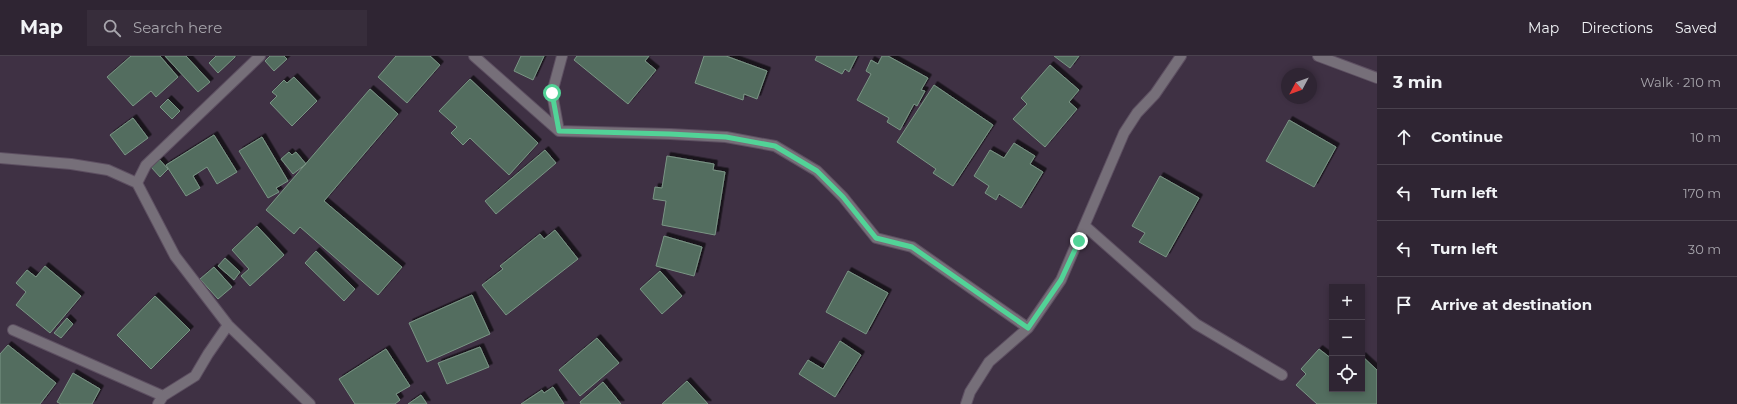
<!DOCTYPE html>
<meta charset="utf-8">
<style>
body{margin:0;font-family:Montserrat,sans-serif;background:#372d3b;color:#f1f3f6}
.controls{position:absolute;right:12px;bottom:12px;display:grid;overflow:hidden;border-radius:0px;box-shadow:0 2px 6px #0003}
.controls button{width:36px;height:36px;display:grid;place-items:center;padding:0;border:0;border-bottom:1px solid #4a424e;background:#2f2533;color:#f1f3f6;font:20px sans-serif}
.compass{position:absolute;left:1281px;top:12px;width:36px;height:36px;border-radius:50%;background:#2f2533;box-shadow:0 2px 6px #0003;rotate:229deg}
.stop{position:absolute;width:12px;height:12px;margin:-9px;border:3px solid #52d397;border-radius:50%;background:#fff}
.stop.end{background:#52d397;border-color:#fff;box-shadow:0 1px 4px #0008}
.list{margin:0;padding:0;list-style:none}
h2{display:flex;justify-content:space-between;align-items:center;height:52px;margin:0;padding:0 16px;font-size:17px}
h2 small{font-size:13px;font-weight:400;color:#a7a5ac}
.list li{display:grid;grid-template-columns:26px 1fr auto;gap:12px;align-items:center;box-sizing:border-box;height:56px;padding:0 16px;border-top:1px solid #4a424e}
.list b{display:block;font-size:15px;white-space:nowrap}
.list em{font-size:13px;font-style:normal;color:#a7a5ac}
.icon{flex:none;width:22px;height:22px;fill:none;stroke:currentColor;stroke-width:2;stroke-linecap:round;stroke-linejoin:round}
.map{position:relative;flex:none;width:1377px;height:348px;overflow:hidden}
header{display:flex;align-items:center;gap:24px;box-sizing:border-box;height:56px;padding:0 20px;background:#2f2533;border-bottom:1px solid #4a424e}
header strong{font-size:19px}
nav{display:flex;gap:22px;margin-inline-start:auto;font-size:14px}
.search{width:280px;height:36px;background:#372d3b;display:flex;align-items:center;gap:10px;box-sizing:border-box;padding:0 14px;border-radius:0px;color:#a7a5ac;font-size:15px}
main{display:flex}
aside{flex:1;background:#2f2533}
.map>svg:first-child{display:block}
</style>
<header>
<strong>Map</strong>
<div class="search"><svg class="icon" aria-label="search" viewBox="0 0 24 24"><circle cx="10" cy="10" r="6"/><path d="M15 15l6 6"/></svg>Search here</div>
<nav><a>Map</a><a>Directions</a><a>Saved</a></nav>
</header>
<main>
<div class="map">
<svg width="1377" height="348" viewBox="0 0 1377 348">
<defs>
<filter id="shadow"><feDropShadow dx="3.5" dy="-3.5" stdDeviation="0" flood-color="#0009"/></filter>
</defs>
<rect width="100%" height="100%" fill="#3f3144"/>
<!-- building -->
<path fill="#536d5e" stroke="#7a9585" filter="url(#shadow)" d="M131 0H160L178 21 156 41 151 35 133 50 107 21Z
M165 0H186L210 26 198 36Z
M216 0H235V1L218 17 209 7Z
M270 0H284L287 3 274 15 265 5Z
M396 0H430L440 9 407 47 378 21Z
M521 0H544L533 24 514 15Z
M577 0H649L645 5 656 14 628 48 574 4Z
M704 0H726L767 15 757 43 744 38 743 44 695 27Z
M817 0H857L849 16 845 13 842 18 815 4Z
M882 0H888L928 22 921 34 925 35 917 50 914 48 900 74 887 66 889 62 857 44 871 18 866 15 871 4 878 8Z
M1054 0H1079L1070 12Z
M1050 9 1079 34 1069 46 1077 53 1045 91 1013 63 1027 48 1021 42Z
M294 21 317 45 292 70 270 47 277 40 272 36 284 24 287 27Z
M470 23 538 87 509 119 470 82 463 89 451 77 457 71 439 55Z
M934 29 993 69 953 130 933 117 936 113 897 86Z
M370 33 398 58 324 145 402 211 378 239 300 171 294 178 266 154Z
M168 43 180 55 172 63 160 51Z
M133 62 148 82 125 99 110 79Z
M1289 64 1336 91 1314 131 1266 105Z
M214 79 237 116 217 128 207 111 193 120 200 132 186 140 166 109Z
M262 81 288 125 276 132 279 136 268 142 239 95Z
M1014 87 1035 100 1030 108 1043 116 1021 152 999 138 996 144 985 137 989 130 974 120 990 94 1004 102Z
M545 94 556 107 496 158 485 145Z
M289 96 292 99 296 96 306 108 293 118 281 103Z
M667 100 714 108 713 114 725 116 715 179 662 169 666 145 653 143 655 131 662 132Z
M159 103 168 113 160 121 151 111Z
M1160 120 1199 142 1166 201 1139 186 1145 177 1132 170Z
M257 170 284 199 250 230 241 220 249 213 232 194Z
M555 174 578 203 506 259 482 229 503 213 500 210 540 178 544 183Z
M664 180 702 191 694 220 656 210Z
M316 195 355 233 344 245 305 207Z
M225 202 240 216 234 224 218 210Z
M45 210 81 240 50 277 16 249 26 236 16 227 27 214 36 221Z
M214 211 232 231 218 243 200 223Z
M660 215 682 240 662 258 640 233Z
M848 215 888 237 866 278 826 256Z
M472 239 490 278 427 306 409 267Z
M155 240 190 274 151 313 117 279Z
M67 262 73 268 61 282 54 277Z
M597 282 619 307 580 340 559 314Z
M840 285 861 299 835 341 799 318 808 304 823 313Z
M8 289 56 327 40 348H0V298Z
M480 291 489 311 447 328 438 307Z
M386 293 410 330 396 338 400 344 395 348H355L339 323Z
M1319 293 1332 303V333H1362V300L1377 314V348H1317L1296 329 1306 318 1301 313Z
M73 317 100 333 92 348H61L57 346Z
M687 325 708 348H662Z
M603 326 621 348H581L580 346Z
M553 331 564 348H521L542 334 544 337Z
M421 339 427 348H408Z"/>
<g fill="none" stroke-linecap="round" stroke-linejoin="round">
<defs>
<path id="minor" d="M474 0 559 75 670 78 726 81 775 90 817 115 843 141 876 182 912 191 1028 272
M1318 0 1377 22
M559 75 552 37 562 0
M0 102 71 108 108 114 137 127 175 200 228 269 310 348
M137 127 146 109 260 0
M1085 170 1196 268 1282 319
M13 274 163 340
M158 348 163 340 195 320 208 298 228 269
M966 348 970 336 989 306 1028 272 1061 224 1124 77 1137 57 1155 38 1181 0"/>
</defs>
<!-- minor casing -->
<use href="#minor" stroke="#5d4f61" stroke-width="12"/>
<!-- minor -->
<use href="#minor" stroke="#766f79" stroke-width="10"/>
</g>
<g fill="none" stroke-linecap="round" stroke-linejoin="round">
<!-- route -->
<path stroke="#52d397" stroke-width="5" d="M552 37 559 75 670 78 726 81 775 90 817 115 843 141 876 182 912 191 1028 272 1061 224 1079 185"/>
</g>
</svg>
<div class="controls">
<button>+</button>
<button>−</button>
<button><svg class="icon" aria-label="locate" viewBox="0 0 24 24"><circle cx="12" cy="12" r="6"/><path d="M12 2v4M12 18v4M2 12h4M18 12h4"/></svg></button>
</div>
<svg class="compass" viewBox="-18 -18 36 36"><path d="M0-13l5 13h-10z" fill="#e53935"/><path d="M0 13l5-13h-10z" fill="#a7a5ac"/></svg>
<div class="stop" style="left:552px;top:37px"></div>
<div class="stop end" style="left:1079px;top:185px"></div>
</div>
<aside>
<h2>3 min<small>Walk · 210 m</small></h2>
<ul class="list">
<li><svg class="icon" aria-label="ahead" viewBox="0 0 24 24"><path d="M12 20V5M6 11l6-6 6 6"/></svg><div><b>Continue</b></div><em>10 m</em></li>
<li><svg class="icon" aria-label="left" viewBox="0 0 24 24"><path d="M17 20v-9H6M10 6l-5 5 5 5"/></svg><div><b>Turn left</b></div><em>170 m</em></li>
<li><svg class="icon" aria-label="left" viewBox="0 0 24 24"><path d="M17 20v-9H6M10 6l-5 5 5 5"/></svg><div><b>Turn left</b></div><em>30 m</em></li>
<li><svg class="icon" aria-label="arrive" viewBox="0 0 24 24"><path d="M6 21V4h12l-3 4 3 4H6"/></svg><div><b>Arrive at destination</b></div></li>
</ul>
</aside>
</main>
